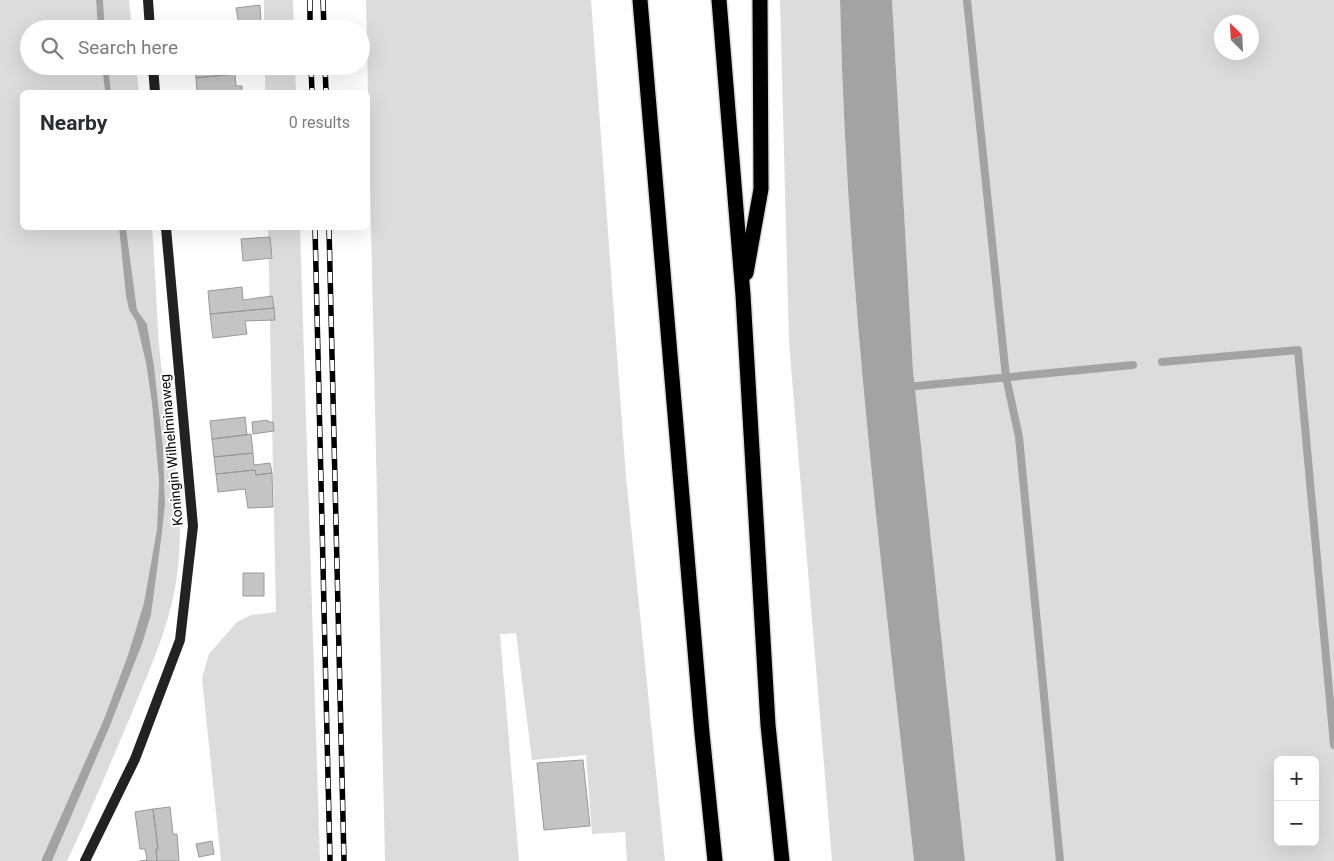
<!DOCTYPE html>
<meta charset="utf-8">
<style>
body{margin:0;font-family:Roboto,sans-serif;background:#f7f7f7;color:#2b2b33}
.controls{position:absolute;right:15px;bottom:15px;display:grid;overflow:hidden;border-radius:8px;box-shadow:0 5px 20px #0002}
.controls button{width:45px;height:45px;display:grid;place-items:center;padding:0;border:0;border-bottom:1px solid #e1e1e2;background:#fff;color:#2b2b33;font:25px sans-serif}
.compass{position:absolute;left:1214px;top:15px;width:45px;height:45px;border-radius:50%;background:#fff;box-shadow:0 5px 20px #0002;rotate:336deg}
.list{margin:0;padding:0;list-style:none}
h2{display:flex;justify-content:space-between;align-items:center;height:65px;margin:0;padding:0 20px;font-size:21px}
h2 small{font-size:16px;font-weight:400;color:#7c7c81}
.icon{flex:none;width:28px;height:28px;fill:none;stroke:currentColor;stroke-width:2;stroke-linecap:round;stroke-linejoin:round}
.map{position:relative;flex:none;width:1334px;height:861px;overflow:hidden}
.search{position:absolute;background:#fff;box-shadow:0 5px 20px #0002;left:20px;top:20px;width:350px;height:55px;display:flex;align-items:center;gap:12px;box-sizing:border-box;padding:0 18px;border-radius:28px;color:#7c7c81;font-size:19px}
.panel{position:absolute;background:#fff;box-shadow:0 5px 20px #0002;left:20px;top:90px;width:350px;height:140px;border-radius:8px}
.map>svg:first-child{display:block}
</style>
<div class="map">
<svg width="1334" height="861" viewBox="0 0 1334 861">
<rect width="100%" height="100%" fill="#fff"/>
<!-- green -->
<path fill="#dcdcdc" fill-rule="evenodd" d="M0 0H96L98 29H29V66H102L105 92H22V228H119L126 296 129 310 136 321 146 363 152 404 159 481 157 529 145 601 128 655 104 719 41 861H0Z
M103 0H129L132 29H105Z
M264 0H293L294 29H264Z
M366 0H591L626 477 665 861H627L625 832 592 834 586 755 532 760 516 633 500 634 519 861H385Z
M780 0H840C846 288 883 575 914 861H832L789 342Z
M892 0H1334V861H965L913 370ZM1222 22H1252V52H1222ZM1278 760H1315V842H1278Z
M108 66H136L139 92H111Z
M265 66H295L296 92H265Z
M126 228H152C156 273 156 319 161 364 169 431 187 507 177 575 171 623 149 671 131 715 110 764 90 813 67 861H52L111 724 136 660 151 615 162 533 165 504 163 447 154 366 147 324 137 310Z
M268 228H300L320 861H221L202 678 209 654 237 622 251 615 276 612Z"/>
<!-- water -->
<path fill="#a3a3a3" d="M96 0H103L105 29H98Z
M840 0H892L913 370 965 861H914C883 575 846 288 840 0Z
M102 66H108L111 92H105Z
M119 228H126L137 310 147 324 154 366 163 447 165 504 162 533 151 615 142 644 110 726 52 861H41L104 719 128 655 144 603 157 529 159 481 152 404 146 363 136 321 129 310 126 296Z"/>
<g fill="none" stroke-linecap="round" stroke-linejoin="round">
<!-- stream -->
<path stroke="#a3a3a3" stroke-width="8" d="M967 0 1006 377 1019 437 1060 861
M1162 362 1298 350 1334 745
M906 387 1133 365"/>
</g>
<!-- building -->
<path fill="#c4c4c4" stroke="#999" d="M260 5 261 22 239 25 236 8Z
M234 66 235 74 196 78 194 66Z
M235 74 236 86H242V92H197L196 78Z
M270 237 272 258 243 261 241 239Z
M242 287 243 300 272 296 274 308 210 314 208 291Z
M274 308 275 320 245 321 247 334 213 338 210 314Z
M245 417 247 435 212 439 210 421Z
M268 420V422H273L274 431 253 434 252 422Z
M251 434 253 453 214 457 212 439Z
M253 453 254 465 270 463 272 473 256 475 255 470 216 474 214 457Z
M255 470 256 475 272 473 273 507 248 508 245 489 218 492 216 474Z
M243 573H264V596H243Z
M583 760 590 826 544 830 537 763Z
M170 807 173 834H177L179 861H157L156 849H158L153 809Z
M153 809 158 849H156L157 861H140L147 860 145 849H140L135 812Z
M212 841 214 854 199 857 196 844Z"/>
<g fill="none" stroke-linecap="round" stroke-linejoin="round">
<defs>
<path id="motorway" d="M640 0 702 733 715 861
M719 0 743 295 768 725 782 861
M746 273 761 189 760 0"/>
</defs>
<!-- motorway casing -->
<use href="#motorway" stroke="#dbdbdb" stroke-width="18"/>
<!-- secondary -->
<path stroke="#222" stroke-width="10" d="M148 0 150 29
M153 66 155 92
M85 861 135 759 180 640 193 526 166 228"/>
<!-- motorway -->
<use href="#motorway" stroke="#000" stroke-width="15"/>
<defs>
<path id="rail" d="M310 0V29
M323 0 324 29
M311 66 312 92
M325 66 326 92
M315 228 330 861
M329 228 344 861"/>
</defs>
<!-- rail casing -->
<use href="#rail" stroke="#000" stroke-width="5.5"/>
<!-- rail -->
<use href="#rail" stroke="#fff" stroke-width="4" stroke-dasharray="11" stroke-linecap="butt"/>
</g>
<g text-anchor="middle" stroke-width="4" stroke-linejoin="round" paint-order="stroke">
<!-- street labels -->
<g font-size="14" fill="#000" stroke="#fff">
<text transform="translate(171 450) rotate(-95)" y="5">Koningin Wilhelminaweg</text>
</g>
</g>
</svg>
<div class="controls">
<button>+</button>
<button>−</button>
</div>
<svg class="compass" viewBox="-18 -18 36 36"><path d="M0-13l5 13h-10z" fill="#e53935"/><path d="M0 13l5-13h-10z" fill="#7c7c81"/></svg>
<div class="search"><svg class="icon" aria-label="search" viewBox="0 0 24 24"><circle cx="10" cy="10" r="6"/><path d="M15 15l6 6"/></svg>Search here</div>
<section class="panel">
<h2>Nearby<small>0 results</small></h2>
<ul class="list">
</ul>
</section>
</div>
